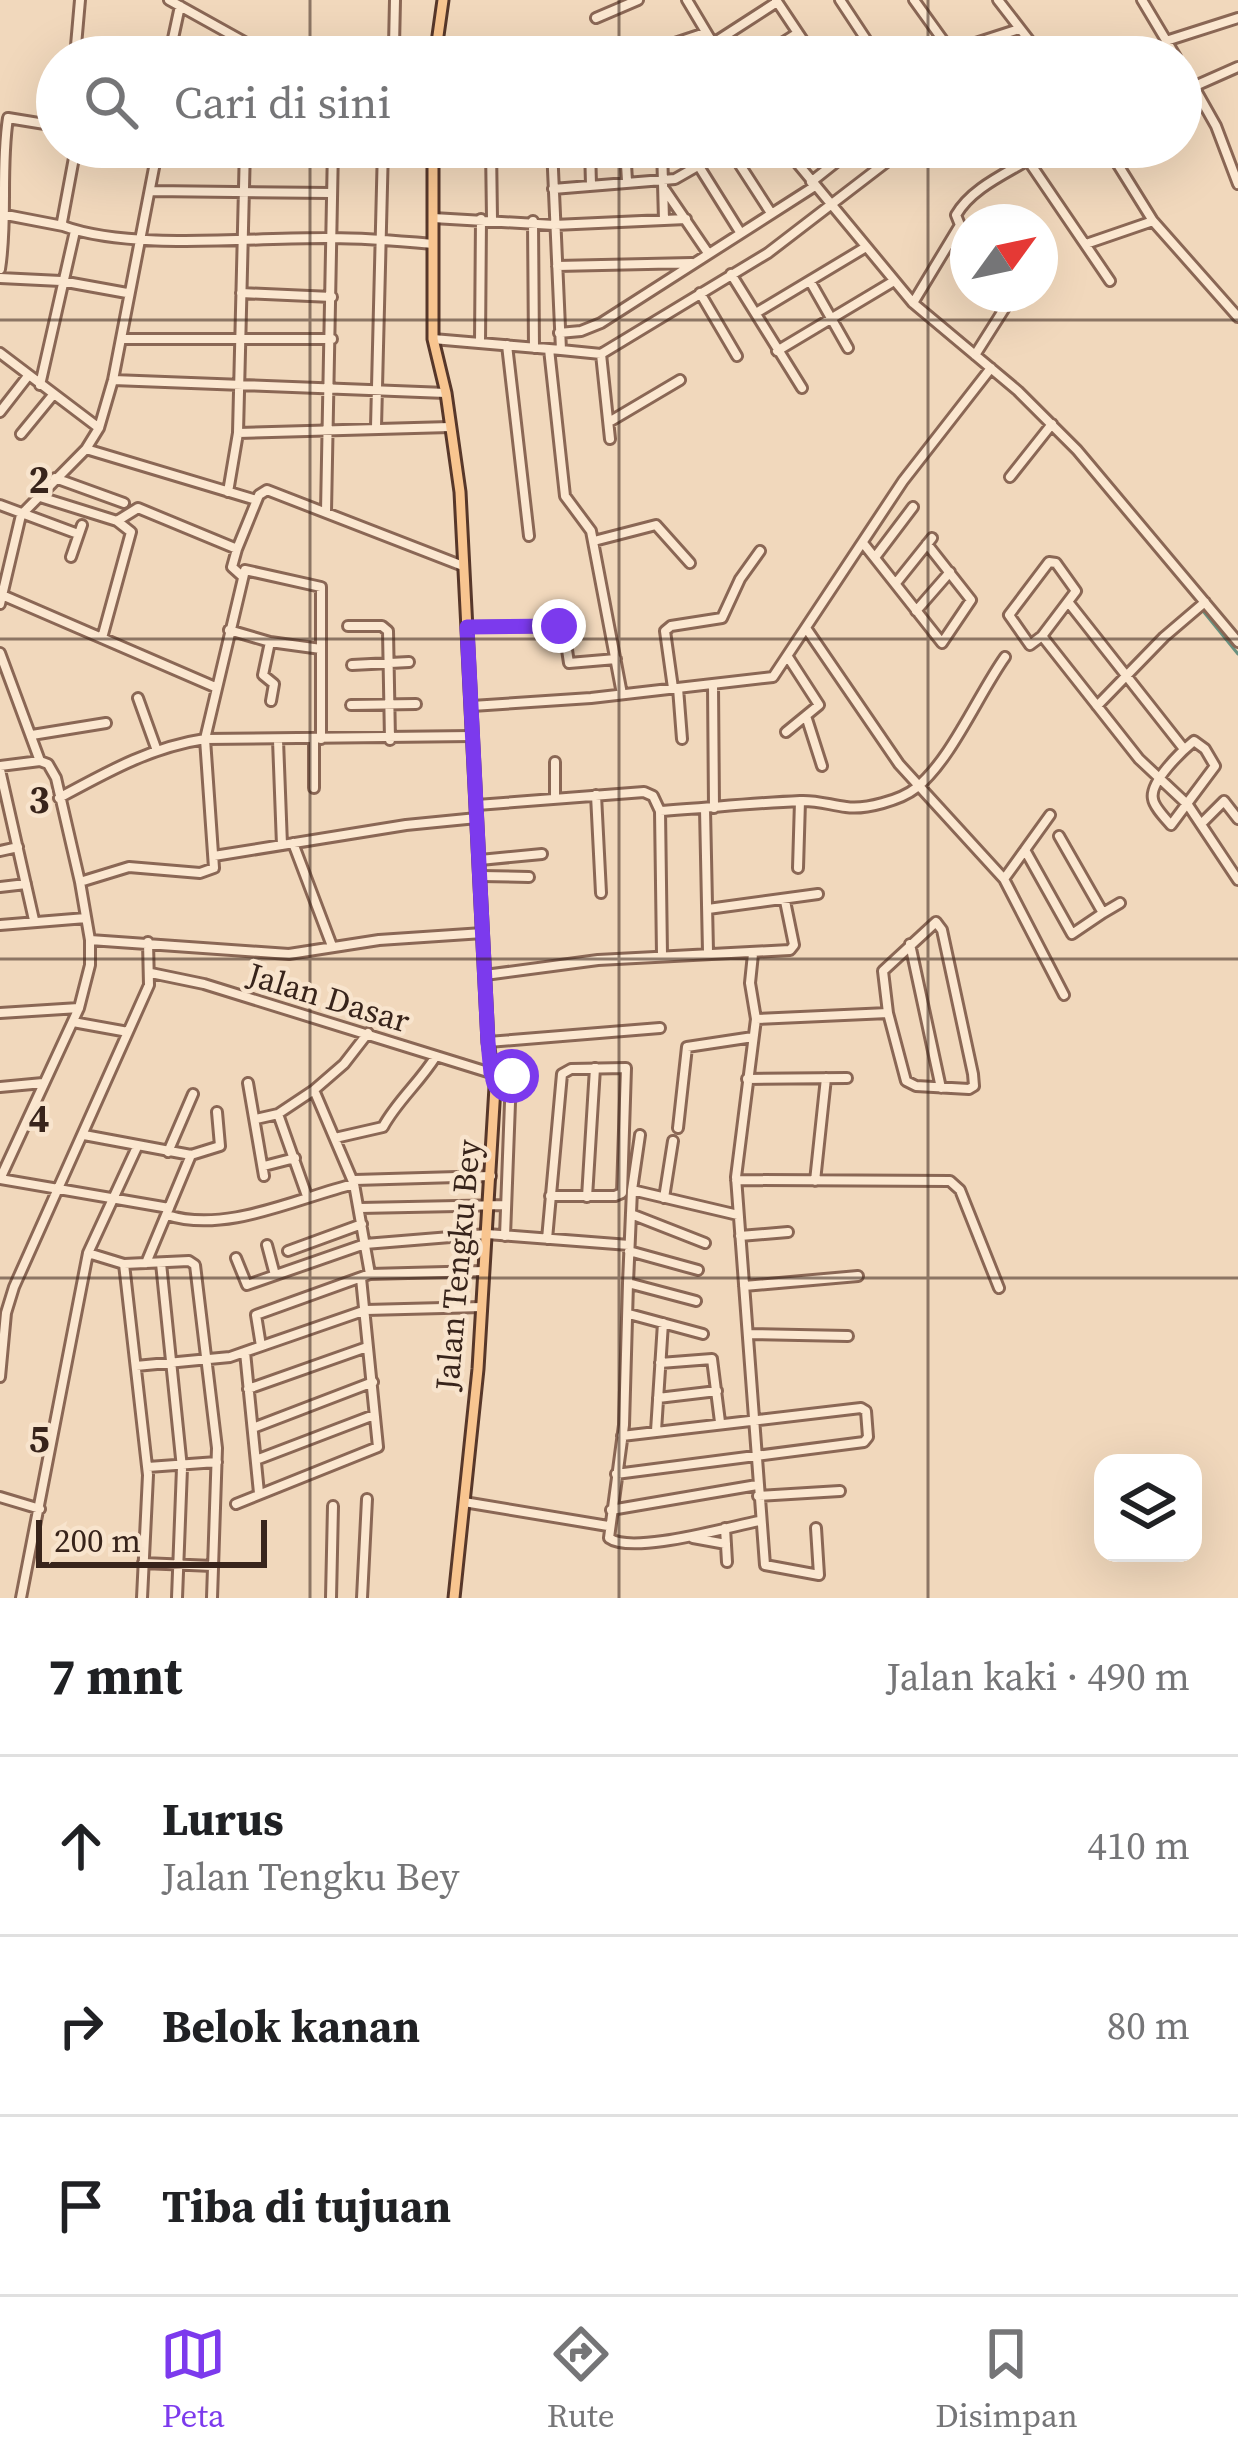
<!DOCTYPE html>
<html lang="id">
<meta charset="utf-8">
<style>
body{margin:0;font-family:"Source Serif 4",serif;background:#f6f6f6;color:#202124}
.controls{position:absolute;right:36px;bottom:36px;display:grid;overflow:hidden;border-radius:24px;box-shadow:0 12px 48px #0002}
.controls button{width:108px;height:108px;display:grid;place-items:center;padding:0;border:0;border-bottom:3px solid #e0e0e0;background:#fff;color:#202124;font:60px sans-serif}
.compass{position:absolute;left:950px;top:204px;width:108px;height:108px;border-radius:50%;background:#fff;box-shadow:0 12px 48px #0002;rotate:57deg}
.scale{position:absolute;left:36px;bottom:30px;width:231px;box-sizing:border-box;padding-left:12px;border:6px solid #38241b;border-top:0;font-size:33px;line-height:42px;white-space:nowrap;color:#38241b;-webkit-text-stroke:9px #f8e4cd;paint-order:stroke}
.stop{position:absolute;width:36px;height:36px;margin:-27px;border:9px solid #7c3aed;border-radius:50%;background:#fff}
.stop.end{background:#7c3aed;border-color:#fff;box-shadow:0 3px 12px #0008}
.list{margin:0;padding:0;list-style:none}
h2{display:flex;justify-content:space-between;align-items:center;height:156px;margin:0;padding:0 48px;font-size:51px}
h2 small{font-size:39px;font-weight:400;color:#757577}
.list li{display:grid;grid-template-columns:78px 1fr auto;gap:36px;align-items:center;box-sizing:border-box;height:180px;padding:0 48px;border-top:3px solid #e0e0e0}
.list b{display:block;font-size:45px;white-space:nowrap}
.list p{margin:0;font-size:39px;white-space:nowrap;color:#757577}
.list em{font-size:39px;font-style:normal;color:#757577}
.icon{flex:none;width:66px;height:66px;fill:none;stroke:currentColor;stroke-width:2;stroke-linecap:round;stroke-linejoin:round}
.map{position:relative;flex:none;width:1238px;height:1598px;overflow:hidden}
.search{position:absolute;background:#fff;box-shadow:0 12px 48px #0002;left:36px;right:36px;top:36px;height:132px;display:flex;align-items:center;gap:30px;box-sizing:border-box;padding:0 42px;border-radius:66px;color:#757577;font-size:45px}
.sheet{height:696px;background:#fff}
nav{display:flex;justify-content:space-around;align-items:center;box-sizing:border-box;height:168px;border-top:3px solid #e0e0e0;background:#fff;font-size:33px;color:#757577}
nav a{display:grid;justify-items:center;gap:6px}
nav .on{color:#7c3aed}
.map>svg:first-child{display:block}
</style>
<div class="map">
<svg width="1238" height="1598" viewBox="0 0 1238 1598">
<rect width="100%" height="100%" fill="#f1d8bc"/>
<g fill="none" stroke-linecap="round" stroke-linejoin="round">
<!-- stream -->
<path stroke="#68907f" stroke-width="3" d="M1207 598 1238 636
M1203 611 1238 654"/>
<defs>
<path id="minor" d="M169 0 250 45 490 46 538 57
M687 0 721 57
M776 0 814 57
M840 0 873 50
M914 0 955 57
M998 0 1042 57
M1142 0 1176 57
M596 18 638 0
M1166 41 1238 18
M712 44 777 2
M394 46 395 0
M951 51 1019 29
M75 57 80 0
M169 57 180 6
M633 57 705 33
M689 57H690
M760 57 798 33
M1181 64 1216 126 1238 184
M1195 86 1238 67
M76 147 62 222 63 226C131 251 256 237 331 238 365 238 399 241 433 244
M131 147 158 152
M491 147 492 219
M590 147 591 185
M625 147 627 181
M662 147 664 220
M700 147V168L740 232
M784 147 913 303 1018 391 1077 450 1238 642
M1019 147 1110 281
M1107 147 1153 221 1238 317
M729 148 771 213
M811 182 855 147
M553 189 675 179 731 147
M665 190 708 253
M152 191 331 193
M1 214 63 226
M433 218 554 225 686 219
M533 221 534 348
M960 225 968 236
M1086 244 1153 221
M557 266 692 263
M0 269C8 219 0 170 8 118L57 126
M731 274 802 388
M0 278 61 281 127 293
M810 281 848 348
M241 293 332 297
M700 293 737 356
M913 303 960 225 956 215C971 189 1003 175 1028 160
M756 313 866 247
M559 333 581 331 601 323 815 186
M121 339H332
M433 339 561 350 552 147
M480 343 481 219
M507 345 529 536
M549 349 565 496 591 531 622 694
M561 350 601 354 610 439
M777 351 894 281
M0 353 99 428
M601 354 768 253 906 147
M975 355 1006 306 1008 294
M113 380 446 393
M40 385 75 231
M0 412 28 376
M609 422 680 380
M376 427 383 147
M238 433 450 427
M21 434 53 395
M86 449 256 500
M1010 477 1052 424
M55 478 124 503
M228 492 238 433 245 147
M37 496 117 521
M0 505 78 534
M326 512 333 147
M594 541 656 525 690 563
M863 543 942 643 971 600 927 544
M237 549 232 567 242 576
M876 556 913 507
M71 557 82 525
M1049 562 1056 563 1076 591 1042 636 1030 645 1009 615Z
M896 583 932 538
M2 595 215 687
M1069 603 1184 749
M0 604 21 515 86 449 99 428 113 380 158 147
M916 611 950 572
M348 626H382L388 631 390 740
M467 627 559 626 564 630 569 663 616 659
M806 628 899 764 1004 879 1050 815
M229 630 270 642 321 649
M1042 636 1139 759 1188 805 1238 880
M102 638 131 532 117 521 138 508 237 549 259 495 267 490 463 566
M270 642 263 675 274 684 271 701
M0 653 40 761 48 764 56 778 80 882 90 940V965L79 1008 0 1179 169 1208
M352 665 409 662
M713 684 714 808
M673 688 665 631 671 626 722 618 740 579 760 551
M678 688 682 739
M138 698 156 748
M351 705 416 704
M472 706 591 698 773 677 903 481 991 368
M1097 706 1164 637 1205 602
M806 716 822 766
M786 732 819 705 788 657
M32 735 106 723
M278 740 282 845
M1194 741 1205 749 1215 766 1171 825C1166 819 1154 807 1153 799 1149 782 1182 751 1194 741Z
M0 766 40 761
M0 770 34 920
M314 788V740
M596 795 601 893
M59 798C107 772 151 747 205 739L472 736
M555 798V762
M477 805 644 792 653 796 660 811C707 808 753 803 800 801 816 800 830 805 846 807 865 810 901 800 916 788 951 760 978 695 1005 657
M705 809 708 952
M660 811 662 955
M1202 823 1224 801 1238 819
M293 843 332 946
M1025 850 1072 934 1103 913 1059 836
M0 851 18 847
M214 856 406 825 477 818
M480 860 542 854
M798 868 800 801
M481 876 529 877
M1004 879 1064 995
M80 882 129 867 200 873 214 868 205 739 245 570 321 587V739
M0 887 26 884
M708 909 818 894
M1103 913 1120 903
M936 922 942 930 973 1074 974 1086 969 1089 916 1086 906 1081 888 1013 883 971Z
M0 925 86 918
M90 940 289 954 379 940 483 933
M910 944 941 1088
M753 954 750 983 756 1019 736 1177 765 1565 819 1575 816 1528
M151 973 204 984 491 1073 511 1076 505 1236
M485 975 598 960 790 950 794 945 785 901
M0 1013 79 1008
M756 1019 888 1013
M73 1022 128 1032
M368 1033 344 1064 314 1090 354 1184 370 1274
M488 1042 660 1028
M747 1079 847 1078
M248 1083 264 1176
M0 1087 43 1083
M278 1114 307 1196
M256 1119 278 1114 314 1090
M678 1128 687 1047 753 1037
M84 1135 191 1155 220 1146 217 1112
M640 1135 632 1190 628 1283 696 1301
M335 1138 383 1127C397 1101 420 1082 436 1056
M168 1152 193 1094
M264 1166 295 1158
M736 1180 950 1181 960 1190 999 1288
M815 1181 826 1078
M632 1190 738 1215
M587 1197 595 1068
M664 1198 673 1141
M360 1208 506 1205
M631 1214 705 1243
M167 1215C226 1234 297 1198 354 1184L355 1180 491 1176
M740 1236 788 1232
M547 1239 562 1074 571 1069 626 1068 622 1193 615 1196H550
M267 1245 275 1275
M288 1251 362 1224
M629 1251 698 1270
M88 1253 124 1264 189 1261 195 1265 217 1448 212 1598
M236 1258 247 1285 365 1244 487 1234 629 1245
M146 1263 191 1155
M161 1263 182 1468 177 1598
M124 1264 148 1475 142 1598
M628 1283 624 1425 609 1538C632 1555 728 1527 759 1521
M744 1286 858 1276
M629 1314 703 1334
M748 1334 848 1336
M261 1346 256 1315 370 1274 484 1271
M245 1352 259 1493
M660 1363 712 1359 720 1422
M136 1366 230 1357 366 1310 482 1307
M0 1377 6 1313 14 1287 149 985 148 942
M248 1389 367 1347
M658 1398 717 1391
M253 1428 373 1382
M656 1431 663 1323
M256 1460 374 1415
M148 1467 217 1462
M616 1474 864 1442 868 1437 866 1411 861 1408 622 1436
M758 1496 840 1491
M0 1497 40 1509
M464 1502 608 1526
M236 1504 378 1447 361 1278
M611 1510 757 1485
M725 1528 727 1562
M693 1538 726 1544
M143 1563 213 1566
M21 1598 88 1253 137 1147
M331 1598 333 1506
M362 1598 367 1499"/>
<path id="major" d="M435 57 443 0
M433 147V339L446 393 460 492 488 1042 495 1087 478 1369 454 1598"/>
</defs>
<!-- minor casing -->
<use href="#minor" stroke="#8a6755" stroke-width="14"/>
<!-- major casing -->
<use href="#major" stroke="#57372a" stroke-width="15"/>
<!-- minor -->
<use href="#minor" stroke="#fbe7d0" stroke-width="8"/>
<!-- major -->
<use href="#major" stroke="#f8c590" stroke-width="9"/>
</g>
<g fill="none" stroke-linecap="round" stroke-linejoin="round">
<!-- route -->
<path stroke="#7c3aed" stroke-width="15" d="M512 1076 491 1073 488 1042 467 627 559 626"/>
</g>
<!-- grid -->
<path fill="none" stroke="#38241b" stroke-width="3" stroke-opacity="0.55" d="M310 0V57M619 0V57M928 0V57M310 147V1598M619 147V1598M928 147V1598M0 320H1238M0 639H1238M0 959H1238M0 1278H1238"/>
<g text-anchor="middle" stroke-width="9" stroke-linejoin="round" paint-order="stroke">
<!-- street labels -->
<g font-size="33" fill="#38241b" stroke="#f8e4cd">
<text transform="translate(329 997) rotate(17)" y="12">Jalan Dasar</text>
<text transform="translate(457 1265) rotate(-85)" y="12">Jalan Tengku Bey</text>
</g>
</g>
<g font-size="39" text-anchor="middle" font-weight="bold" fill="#38241b" stroke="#f8e4cd" stroke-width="9" stroke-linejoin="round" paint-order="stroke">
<text x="39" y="493">2</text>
<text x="39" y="813">3</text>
<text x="39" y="1132">4</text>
<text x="39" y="1452">5</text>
</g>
</svg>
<div class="controls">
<button><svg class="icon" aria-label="layers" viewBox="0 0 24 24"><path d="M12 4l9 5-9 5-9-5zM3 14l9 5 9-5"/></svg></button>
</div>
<svg class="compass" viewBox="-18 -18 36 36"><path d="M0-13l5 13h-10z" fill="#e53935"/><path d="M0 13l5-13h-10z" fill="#757577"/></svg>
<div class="scale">200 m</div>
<div class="stop" style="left:512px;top:1076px"></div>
<div class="stop end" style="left:559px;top:626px"></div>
<div class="search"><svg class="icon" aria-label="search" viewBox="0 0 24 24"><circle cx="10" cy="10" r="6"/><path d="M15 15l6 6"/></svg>Cari di sini</div>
</div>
<section class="sheet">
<h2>7 mnt<small>Jalan kaki · 490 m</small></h2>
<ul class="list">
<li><svg class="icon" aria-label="ahead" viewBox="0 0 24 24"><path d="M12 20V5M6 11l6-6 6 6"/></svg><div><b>Lurus</b><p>Jalan Tengku Bey</p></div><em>410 m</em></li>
<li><svg class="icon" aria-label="right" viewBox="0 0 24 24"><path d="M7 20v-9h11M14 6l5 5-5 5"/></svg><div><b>Belok kanan</b></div><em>80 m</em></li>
<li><svg class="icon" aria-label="arrive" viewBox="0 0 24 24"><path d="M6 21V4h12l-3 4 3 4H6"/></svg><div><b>Tiba di tujuan</b></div></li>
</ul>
</section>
<nav>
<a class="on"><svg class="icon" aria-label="map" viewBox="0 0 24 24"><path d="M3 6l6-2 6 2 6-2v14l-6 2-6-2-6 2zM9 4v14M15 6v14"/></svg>Peta</a>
<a><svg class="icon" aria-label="directions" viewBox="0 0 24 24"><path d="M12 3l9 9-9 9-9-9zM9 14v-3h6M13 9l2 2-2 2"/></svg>Rute</a>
<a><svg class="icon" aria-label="saved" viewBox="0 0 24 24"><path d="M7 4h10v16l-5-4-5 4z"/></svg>Disimpan</a>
</nav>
